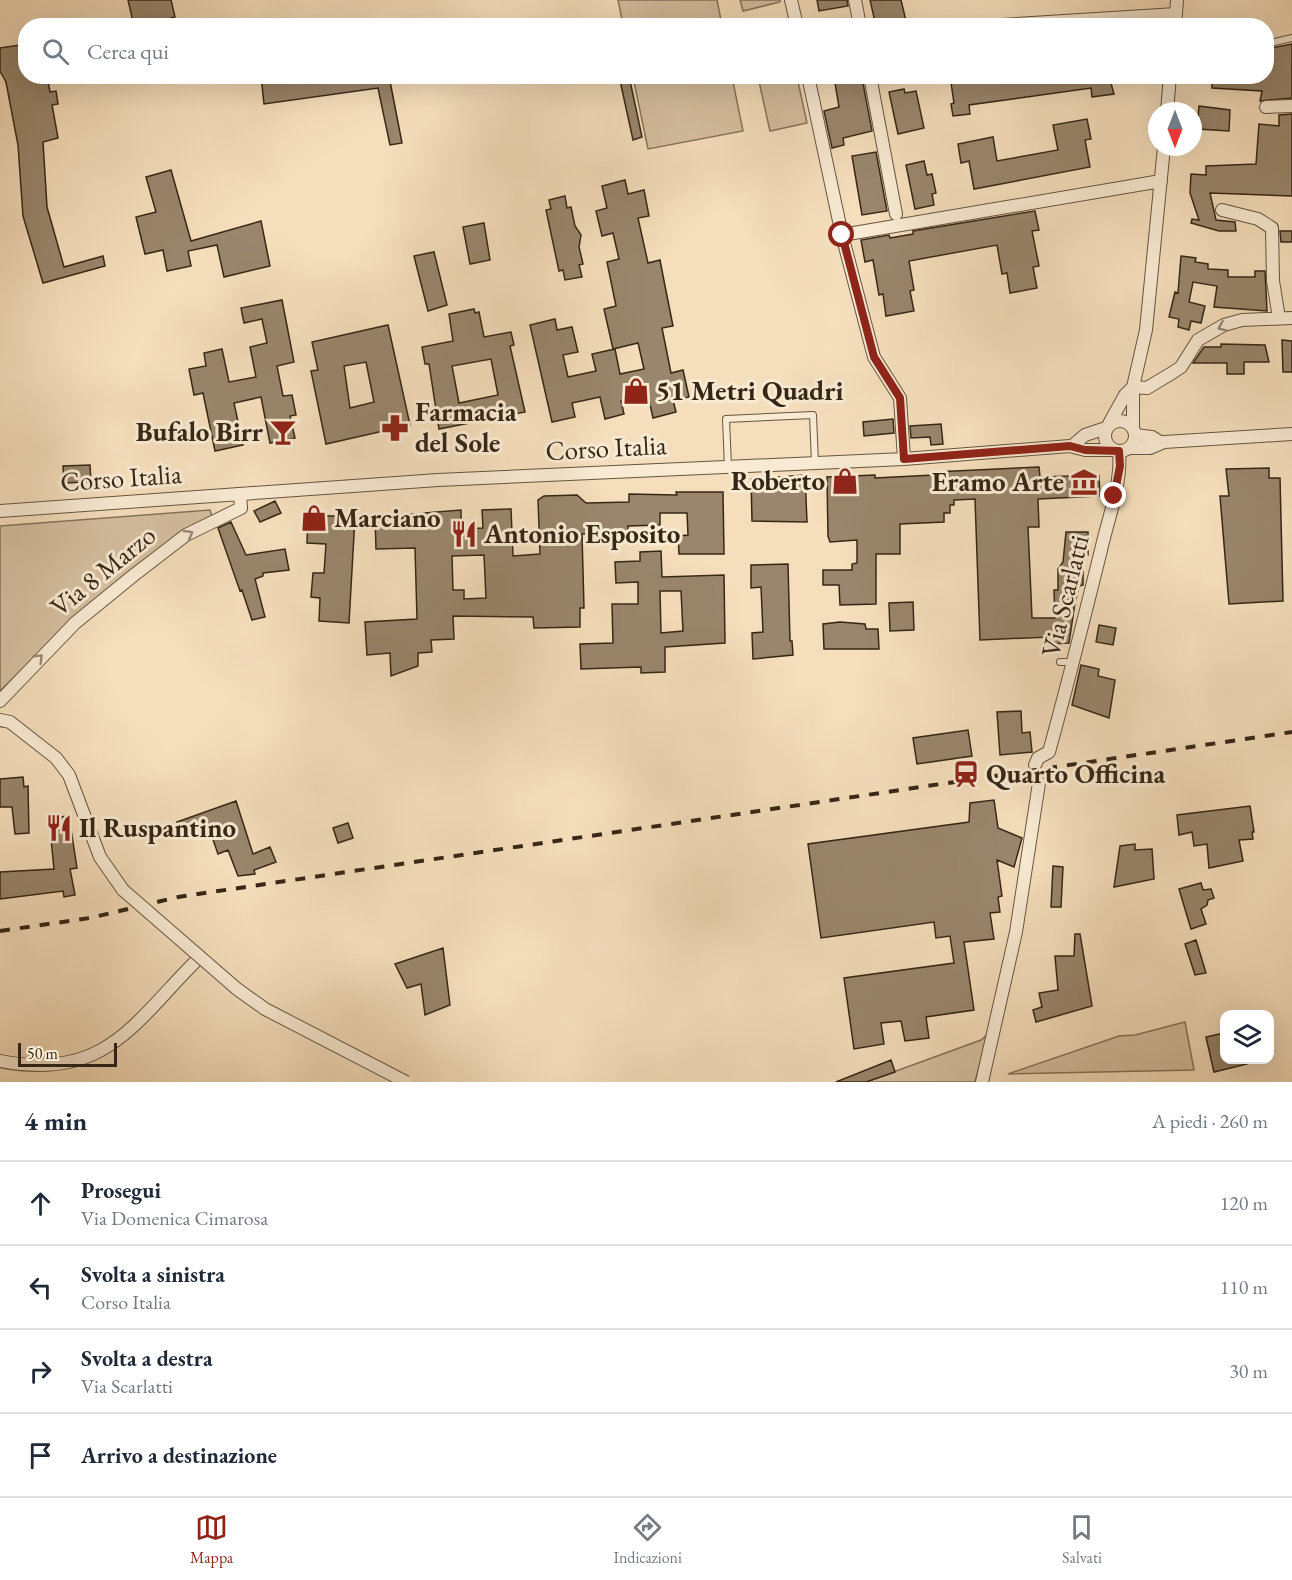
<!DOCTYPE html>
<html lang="it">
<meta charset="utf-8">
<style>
body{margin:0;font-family:"EB Garamond",serif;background:#f6f6f7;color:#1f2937}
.controls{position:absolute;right:18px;bottom:18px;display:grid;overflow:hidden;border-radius:12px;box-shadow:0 6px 24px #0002}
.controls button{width:54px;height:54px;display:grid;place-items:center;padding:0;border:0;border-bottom:2px solid #e0e1e3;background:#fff;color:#1f2937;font:30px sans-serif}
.compass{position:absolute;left:1148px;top:102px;width:54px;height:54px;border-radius:50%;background:#fff;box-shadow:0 6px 24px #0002;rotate:180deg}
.scale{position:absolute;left:18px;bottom:15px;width:99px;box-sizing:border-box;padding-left:6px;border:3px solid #362715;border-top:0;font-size:16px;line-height:21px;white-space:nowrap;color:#362715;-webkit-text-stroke:4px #f8ead3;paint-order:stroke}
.stop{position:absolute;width:18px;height:18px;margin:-14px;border:4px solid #8f2418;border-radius:50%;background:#fff}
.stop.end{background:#8f2418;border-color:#fff;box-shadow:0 2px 6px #0008}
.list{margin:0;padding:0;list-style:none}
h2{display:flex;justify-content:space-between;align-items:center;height:78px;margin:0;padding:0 24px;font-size:26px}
h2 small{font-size:20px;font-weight:400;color:#747a83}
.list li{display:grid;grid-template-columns:39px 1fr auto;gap:18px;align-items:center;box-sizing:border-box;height:84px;padding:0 24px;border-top:2px solid #e0e1e3}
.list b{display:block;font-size:22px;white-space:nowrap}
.list p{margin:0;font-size:20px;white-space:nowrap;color:#747a83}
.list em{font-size:20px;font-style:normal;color:#747a83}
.icon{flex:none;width:33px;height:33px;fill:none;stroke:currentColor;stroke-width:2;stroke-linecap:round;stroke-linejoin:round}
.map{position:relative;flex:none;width:1292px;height:1082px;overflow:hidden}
.search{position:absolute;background:#fff;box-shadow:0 6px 24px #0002;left:18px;right:18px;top:18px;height:66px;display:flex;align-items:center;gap:15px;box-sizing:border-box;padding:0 21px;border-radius:24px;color:#747a83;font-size:22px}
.sheet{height:414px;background:#fff}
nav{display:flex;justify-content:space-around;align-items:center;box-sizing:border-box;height:84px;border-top:2px solid #e0e1e3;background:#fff;font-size:16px;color:#747a83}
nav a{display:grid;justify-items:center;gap:3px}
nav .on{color:#8f2418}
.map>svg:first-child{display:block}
</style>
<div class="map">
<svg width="1292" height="1082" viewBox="0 0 1292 1082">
<rect width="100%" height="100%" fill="#f5debc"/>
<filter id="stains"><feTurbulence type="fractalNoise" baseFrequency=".00333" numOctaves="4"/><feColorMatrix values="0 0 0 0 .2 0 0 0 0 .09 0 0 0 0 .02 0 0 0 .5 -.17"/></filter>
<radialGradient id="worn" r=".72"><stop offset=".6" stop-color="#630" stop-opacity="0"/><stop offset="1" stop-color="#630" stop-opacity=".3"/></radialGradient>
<!-- green -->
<path fill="#d5bfa0" stroke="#86735a" stroke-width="1.5" d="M618 0H717L722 25H623Z
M740 0H780V2L743 11Z
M633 77H732L743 131 648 149Z
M758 77H797L807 123 770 131Z
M210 510 212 516 69 623 0 691V526Z
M1185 1022 1194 1070 1008 1074 1119 1036 1135 1035Z
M988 1034 975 1082H866L981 1040Z"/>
<!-- building -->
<path fill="#99866c" stroke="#362715" stroke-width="1.5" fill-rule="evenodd" d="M128 0H171L175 17 154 22 155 26H134Z
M817 0H847L848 6 819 11Z
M870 0H901L906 21 876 26Z
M26 44V76H47L50 92 56 91 58 104 52 105 58 138 43 142 47 207 64 267 103 256 105 266 43 283 23 216 18 145 6 82 0 71V48Z
M1292 44V98L1260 101 1262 91 1212 88V76H1266V49Z
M261 76H279L280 83 329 76H389L402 143 390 145 378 88 264 104Z
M619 76H629L642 137 633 140Z
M950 76H1109L1114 94 1092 97 1091 88 969 105 970 114 953 116 951 104 954 103Z
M862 78 872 131 843 138 844 145 832 148 824 111 839 107 835 83Z
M904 89 905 93 916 91 924 128 898 134 889 92Z
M1199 106 1230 110 1229 131 1197 129Z
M1292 114V196L1210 193 1216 220 1235 222 1236 231H1219L1191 223 1192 219 1199 220 1190 193 1191 174 1206 175V166L1256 164 1259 124 1279 126V115Z
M1087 119 1091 139 1085 140 1090 167 974 189 969 161 961 163 958 144 993 137 997 161 1058 150 1053 125Z
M876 152 887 211 862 215 852 156Z
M924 161 927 175 932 174 936 193 932 194 934 205 915 209 906 165Z
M171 170 191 241 261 221 270 266 224 277 217 245 188 251 191 266 167 271 163 250 145 254 136 217 156 212 146 177Z
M625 180 628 194 644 190 649 216 638 218 648 263 660 260 665 286 673 326 662 328 671 373 683 370 689 397 673 400 676 412 653 418 648 395 621 401 624 414 605 419 600 397 572 403 575 417 552 422 530 325 555 319 557 330 572 327 578 352 563 355 568 377 596 371 592 354 615 349 620 374 644 369 638 343 613 349 604 309 616 306 607 262 619 259 613 233 602 236 596 211 607 208 602 186Z
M565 196 567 208 571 207 575 226 581 235 579 247 583 264 579 265 582 277 565 280 563 270 559 271 546 210 551 209 549 200Z
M1035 211 1039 230 1032 231 1039 266 1033 267 1037 288 1010 293 1007 273 1002 274 997 245 909 261 914 290 910 291 914 311 886 316 883 294 879 295 873 260 865 262 861 240 889 235 890 238 913 234V231Z
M484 223 490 260 470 264 463 227Z
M1280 231H1292V242H1281Z
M434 252 447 305 428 311 414 256Z
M1181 256 1196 258 1195 262 1208 264V269L1228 270V277H1255V271H1265L1267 311 1214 307 1217 286 1193 282 1189 302 1205 306 1201 323 1191 321 1189 330 1178 327 1179 319 1169 317 1175 292 1178 293Z
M282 300 294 362 277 366 283 396 292 395 296 415 290 416 295 438 270 443 261 397 234 403 243 445 215 451 203 393 194 395 189 369 206 366 204 353 222 349 229 382 256 377 250 347 267 343 262 319 244 323 241 308Z
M474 309 475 313 479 312 484 337 511 332 514 345 510 346 525 412 439 429 429 364H425L422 347 453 341 449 314ZM491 359 498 395 459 403 452 366Z
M388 325 410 425 326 444 311 371 318 370 312 342ZM366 362 374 402 350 408 344 366Z
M1282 340 1292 341V372H1283Z
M1221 344 1265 345 1269 362H1244V374H1227V363H1193L1204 347H1221Z
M893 419 894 433 864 436 863 422Z
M941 424 943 444 931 445 930 437 911 438 910 426Z
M90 465 91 482 64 483 63 466Z
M1039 467 1040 477 1099 475 1100 496 1038 499 1039 527H1028L1032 618H1055L1054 590H1058V569L1063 562 1066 532H1088V555H1083V585L1079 586 1075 603 1069 643 1050 644V637L980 640 975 499 954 500V505H950V513H944V522L900 524V554H876V604L840 605 839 585H823V570H852V564L857 563V540L830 542 828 536 827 477 875 475V478L934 475V472Z
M1269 468V478H1280L1283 601 1229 604 1220 496H1229L1226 469Z
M805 475 807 522 752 521 751 479Z
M676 492H723L724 554H679L678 536 688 535 687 513H660V525L628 526V533L582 534 584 608H580V627L534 628 533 617 453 616 454 639 431 640 432 652 418 653V666L391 676 390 653 367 655 365 622 417 619 415 548 376 549 375 517 461 510V529L483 528 482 510 511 509 513 556 540 554 538 500 544 496 577 495 586 503 629 502V494L677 495ZM484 555 486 598 464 599V590H453L452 556Z
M275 501 281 513 260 522 254 511Z
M308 515 355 517 349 623 319 621 320 598 311 597 313 573H324L326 544 307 543Z
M231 522 246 555 285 549 289 570 263 573V576L255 579 265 617 252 620 242 590 240 591 218 528Z
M661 551 662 577 724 575 725 643 665 647V672L641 673V667L581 669 580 644 613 643 612 604H638V582L616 583 615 562 640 561V552ZM660 591H681L683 631 661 633Z
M788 564 790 641H792L793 655 753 659 752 633 763 632 761 587 751 588V565Z
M913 602 914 630 890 631 889 603Z
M840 622 865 624 866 629H878L879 649H824L823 624Z
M1099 625 1116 628 1113 645 1096 642Z
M1081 665 1099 669 1098 676 1115 680 1109 718 1072 705Z
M1021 711 1022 733 1030 732 1032 752 1000 755 997 712Z
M968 730 972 756 917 764 913 738Z
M23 777 24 787 28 786 29 833 15 834 12 807H0V779Z
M994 800 998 828 1022 838 1014 867 997 860 1002 896 998 897 1000 912 990 913 994 939 964 942 974 1010 926 1017 929 1038 905 1041 901 1021 881 1023 884 1044 854 1049 844 978 954 963 950 936 936 938 934 922 821 938 808 844 969 822 970 803Z
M236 801 253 854 270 847 276 862 254 870 255 874 238 876 228 850 218 854 207 822 181 832 177 822Z
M1250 806 1254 832H1252L1253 839 1239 840 1243 861 1209 868 1207 844 1194 846 1192 832 1179 835 1177 815Z
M69 816 77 868 70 869 75 895 64 897 63 891 0 899V872L54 869 49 818Z
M348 823 353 838 338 843 333 828Z
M1135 844V850L1152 849 1154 879 1114 887 1120 846Z
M1053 866 1063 867 1061 907H1051Z
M1201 883 1203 890 1211 889 1214 898 1208 900 1207 905 1201 909 1206 924 1191 929 1179 889Z
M1075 934H1080L1092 1006 1036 1022 1033 1010 1042 1007 1039 993 1058 990 1055 956H1074Z
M1196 940 1206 973 1195 975 1185 944Z
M443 948 450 1005 425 1015 421 984 407 988 395 964Z
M1224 1033V1059H1247V1064L1214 1072 1206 1037Z
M891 1060 895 1072 866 1082H836Z"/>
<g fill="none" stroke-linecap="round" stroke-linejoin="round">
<!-- street-tunnel -->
<path stroke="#cfb99b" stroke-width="12" stroke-dasharray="12 6" stroke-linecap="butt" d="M1035 765 1039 783"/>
<defs>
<path id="lane" d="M1266 44 1292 38
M728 467 726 419 813 415 815 463
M1060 662H1073"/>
<path id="street" d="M791 0 797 26
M855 0 860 26
M985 26 1176 14
M1175 26 1177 0
M808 76 842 235 874 357 900 398 904 459
M870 76 896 214
M1266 107 1292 106
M1167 111 1170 76
M1222 210 1258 219 1272 228 1273 281 1279 318
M842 235 1161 181
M1133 387 1147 388 1172 373 1181 367 1198 340 1224 325 1242 320 1292 318
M1105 436a15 15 0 1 1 30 0a15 15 0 1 1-30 0Z
M1109 424 1125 395 1133 387
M1133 429V387L1146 330 1164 147
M1135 435 1152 437 1160 442
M1072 446 1085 435 1106 428
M1129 448H1150L1164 442 1292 434
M0 511 438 480 904 459 1070 446 1085 450H1114
M0 701 75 623 134 575 186 535 241 508 240 494
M0 720 10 722 56 758 69 775 100 857 123 890
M1035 765 1038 758 1049 752C1068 683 1085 615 1102 546 1109 516 1122 482 1119 451
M0 1061C108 1082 136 1019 200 957
M982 1082 1016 932 1039 783"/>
</defs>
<!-- lane casing -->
<use href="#lane" stroke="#66553f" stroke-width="8"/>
<!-- street casing -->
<use href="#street" stroke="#66553f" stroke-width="14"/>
<!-- lane -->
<use href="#lane" stroke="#f8ead3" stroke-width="6"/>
<!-- street -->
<use href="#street" stroke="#f8ead3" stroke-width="12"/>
<!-- rail -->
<path stroke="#362715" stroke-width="4" stroke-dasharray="10 10" stroke-linecap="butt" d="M0 931 90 918 178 897 1292 732"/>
<defs>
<path id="street-bridge" d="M123 890 237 989 265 1009 406 1082"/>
</defs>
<!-- street-bridge casing -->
<use href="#street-bridge" stroke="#66553f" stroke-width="14" stroke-linecap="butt"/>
<!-- street-bridge -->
<use href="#street-bridge" stroke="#f8ead3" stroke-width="12"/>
</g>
<!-- one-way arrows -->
<defs><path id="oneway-chevron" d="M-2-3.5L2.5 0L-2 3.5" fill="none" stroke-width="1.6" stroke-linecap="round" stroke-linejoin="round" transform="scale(1.5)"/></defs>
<g stroke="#978874">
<use href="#oneway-chevron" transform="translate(1222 327) rotate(157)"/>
<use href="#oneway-chevron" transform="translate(189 534) rotate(-30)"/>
<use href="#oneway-chevron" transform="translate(39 658) rotate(-45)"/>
</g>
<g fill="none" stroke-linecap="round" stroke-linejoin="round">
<!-- route -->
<path stroke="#8f2418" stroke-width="8" d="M842 235 874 357 900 398 904 459 1070 446 1085 450 1119 451 1120 466 1114 496"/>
</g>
<!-- icons -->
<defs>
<symbol id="shop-bare" viewBox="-9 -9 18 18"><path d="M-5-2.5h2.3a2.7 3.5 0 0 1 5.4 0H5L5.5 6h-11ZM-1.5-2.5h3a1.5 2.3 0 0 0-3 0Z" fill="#8f2418" stroke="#f8ead3" stroke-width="2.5" paint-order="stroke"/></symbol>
<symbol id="pharmacy-bare" viewBox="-9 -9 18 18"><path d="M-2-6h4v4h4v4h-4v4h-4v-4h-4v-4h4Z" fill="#8f2418" stroke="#f8ead3" stroke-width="2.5" paint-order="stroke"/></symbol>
<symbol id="bar-bare" viewBox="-9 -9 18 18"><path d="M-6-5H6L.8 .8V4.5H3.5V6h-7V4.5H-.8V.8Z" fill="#8f2418" stroke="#f8ead3" stroke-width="2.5" paint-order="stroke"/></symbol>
<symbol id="museum-bare" viewBox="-9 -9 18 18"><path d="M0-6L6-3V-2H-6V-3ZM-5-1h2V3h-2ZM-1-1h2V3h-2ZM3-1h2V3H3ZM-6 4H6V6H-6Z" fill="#8f2418" stroke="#f8ead3" stroke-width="2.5" paint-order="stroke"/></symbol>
<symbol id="restaurant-bare" viewBox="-9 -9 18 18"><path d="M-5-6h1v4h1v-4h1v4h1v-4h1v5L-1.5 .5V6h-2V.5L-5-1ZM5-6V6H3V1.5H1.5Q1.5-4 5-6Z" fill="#8f2418" stroke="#f8ead3" stroke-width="2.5" paint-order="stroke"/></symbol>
<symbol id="station-bare" viewBox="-9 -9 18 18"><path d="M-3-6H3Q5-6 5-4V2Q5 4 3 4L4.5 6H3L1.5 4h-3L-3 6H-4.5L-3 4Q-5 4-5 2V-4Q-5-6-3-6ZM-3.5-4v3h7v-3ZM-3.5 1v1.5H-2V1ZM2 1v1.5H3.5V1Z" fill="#8f2418" stroke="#f8ead3" stroke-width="2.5" paint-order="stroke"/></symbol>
</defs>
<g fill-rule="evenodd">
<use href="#shop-bare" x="617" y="372" width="38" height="38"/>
<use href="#pharmacy-bare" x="376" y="409" width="38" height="38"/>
<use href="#bar-bare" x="264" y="413" width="38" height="38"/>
<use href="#shop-bare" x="826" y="462" width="38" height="38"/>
<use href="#museum-bare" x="1065" y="463" width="38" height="38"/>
<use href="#shop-bare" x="295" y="499" width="38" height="38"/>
<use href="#restaurant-bare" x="445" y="515" width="38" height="38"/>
<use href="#station-bare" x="947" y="755" width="38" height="38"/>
<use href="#restaurant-bare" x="40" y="809" width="38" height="38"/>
</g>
<g text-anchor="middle" stroke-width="6" stroke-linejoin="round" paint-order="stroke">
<!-- poi labels -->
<g font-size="27" font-weight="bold" fill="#362715" stroke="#f8ead3" text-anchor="start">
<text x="656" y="400">51 Metri Quadri</text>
<text x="415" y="421">Farmacia<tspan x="415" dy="31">del Sole</tspan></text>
<text x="263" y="441" text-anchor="end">Bufalo Birr</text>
<text x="825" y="490" text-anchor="end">Roberto</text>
<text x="1064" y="491" text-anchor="end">Eramo Arte</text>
<text x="334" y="527">Marciano</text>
<text x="484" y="543">Antonio Esposito</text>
<text x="986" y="783">Quarto Officina</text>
<text x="79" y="837">Il Ruspantino</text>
</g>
<!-- street labels -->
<g font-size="27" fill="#362715" stroke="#f8ead3">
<text transform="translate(606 448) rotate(-3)" y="9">Corso Italia</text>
<text transform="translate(121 478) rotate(-4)" y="9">Corso Italia</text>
<text transform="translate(103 571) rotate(-39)" y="9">Via 8 Marzo</text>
<text transform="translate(1065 596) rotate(-76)" y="9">Via Scarlatti</text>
</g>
</g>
<rect width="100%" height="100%" filter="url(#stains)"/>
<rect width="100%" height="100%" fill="url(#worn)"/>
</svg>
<div class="controls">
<button><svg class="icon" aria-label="layers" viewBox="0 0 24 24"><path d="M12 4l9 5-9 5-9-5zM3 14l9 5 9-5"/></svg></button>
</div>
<svg class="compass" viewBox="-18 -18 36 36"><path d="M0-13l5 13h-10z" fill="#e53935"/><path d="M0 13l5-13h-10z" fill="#747a83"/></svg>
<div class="scale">50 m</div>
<div class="stop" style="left:842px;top:235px"></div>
<div class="stop end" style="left:1114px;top:496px"></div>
<div class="search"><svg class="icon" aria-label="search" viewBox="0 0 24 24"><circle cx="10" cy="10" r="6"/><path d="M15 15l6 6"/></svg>Cerca qui</div>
</div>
<section class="sheet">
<h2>4 min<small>A piedi · 260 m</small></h2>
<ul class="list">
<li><svg class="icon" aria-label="ahead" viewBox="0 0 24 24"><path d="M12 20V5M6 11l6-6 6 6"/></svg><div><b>Prosegui</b><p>Via Domenica Cimarosa</p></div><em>120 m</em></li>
<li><svg class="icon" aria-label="left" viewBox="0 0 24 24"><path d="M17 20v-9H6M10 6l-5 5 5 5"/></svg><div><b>Svolta a sinistra</b><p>Corso Italia</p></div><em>110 m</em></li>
<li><svg class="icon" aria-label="right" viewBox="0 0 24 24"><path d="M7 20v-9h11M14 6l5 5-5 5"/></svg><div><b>Svolta a destra</b><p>Via Scarlatti</p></div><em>30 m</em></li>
<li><svg class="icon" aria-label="arrive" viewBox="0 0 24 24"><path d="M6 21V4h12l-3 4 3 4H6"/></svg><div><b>Arrivo a destinazione</b></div></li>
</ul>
</section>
<nav>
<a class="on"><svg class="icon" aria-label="map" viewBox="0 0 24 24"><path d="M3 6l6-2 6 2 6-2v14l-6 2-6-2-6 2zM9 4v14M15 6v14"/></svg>Mappa</a>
<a><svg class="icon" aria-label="directions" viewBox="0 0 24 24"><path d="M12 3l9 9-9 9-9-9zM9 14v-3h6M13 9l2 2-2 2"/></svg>Indicazioni</a>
<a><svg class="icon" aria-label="saved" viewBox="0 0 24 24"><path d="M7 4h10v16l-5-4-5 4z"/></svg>Salvati</a>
</nav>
